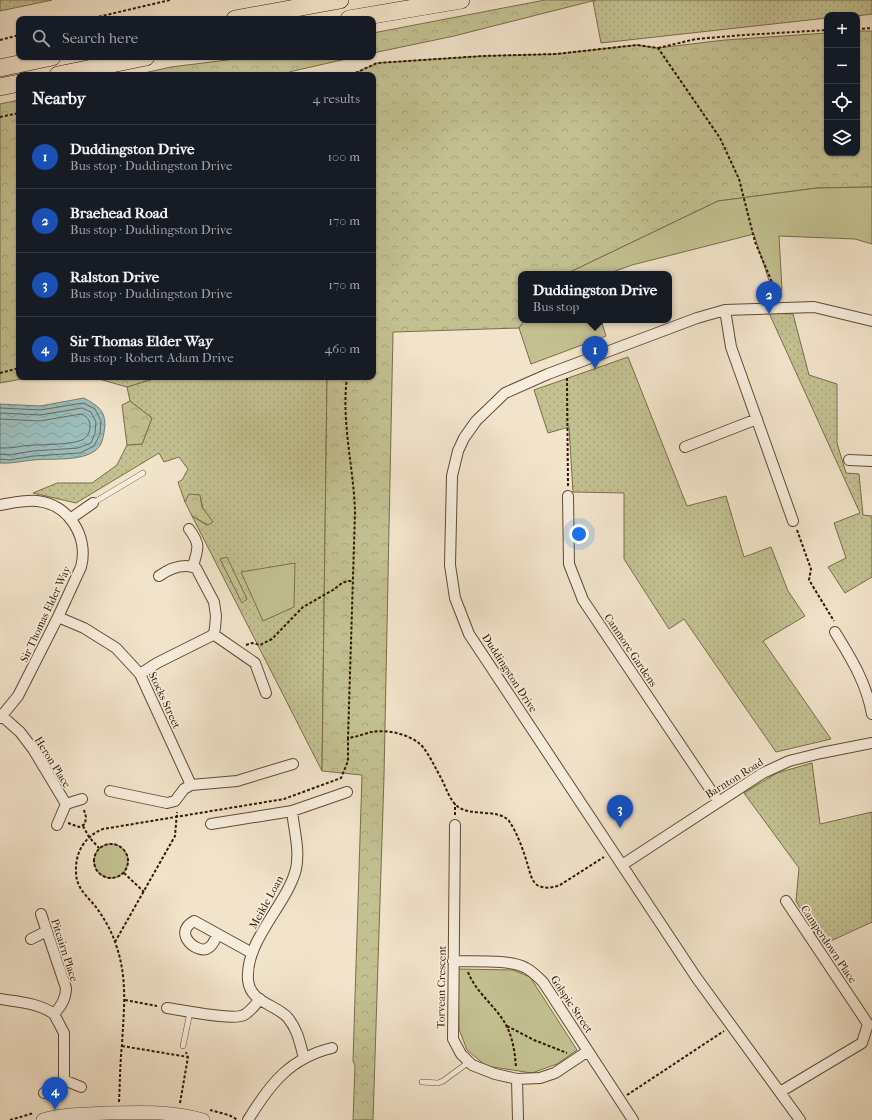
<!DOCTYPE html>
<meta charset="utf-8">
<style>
body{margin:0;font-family:"IM FELL French Canon",serif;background:#242831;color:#f1f3f6}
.controls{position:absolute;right:12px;top:12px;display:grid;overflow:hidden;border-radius:8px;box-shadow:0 1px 3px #0004}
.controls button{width:36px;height:36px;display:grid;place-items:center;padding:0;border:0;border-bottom:1px solid #363941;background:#171b24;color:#f1f3f6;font:20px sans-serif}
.you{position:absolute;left:579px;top:534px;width:14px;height:14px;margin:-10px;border:3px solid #fff;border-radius:50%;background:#1a73e8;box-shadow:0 0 0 6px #1a73e833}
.badge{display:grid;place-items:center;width:26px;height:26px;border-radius:50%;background:#0b8043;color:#fff;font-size:13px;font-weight:700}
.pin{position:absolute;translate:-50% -33px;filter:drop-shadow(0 1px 2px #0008)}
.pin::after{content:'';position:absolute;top:21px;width:14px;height:12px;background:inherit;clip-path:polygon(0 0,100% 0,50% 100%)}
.popup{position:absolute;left:518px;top:271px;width:154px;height:52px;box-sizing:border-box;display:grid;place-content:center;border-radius:8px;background:#171b24;filter:drop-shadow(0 1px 3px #0005);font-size:13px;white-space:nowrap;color:#9ea1a6}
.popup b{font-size:15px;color:#f1f3f6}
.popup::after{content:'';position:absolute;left:50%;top:100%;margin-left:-8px;border:8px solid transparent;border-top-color:#171b24}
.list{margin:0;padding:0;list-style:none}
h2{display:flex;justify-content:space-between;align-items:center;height:52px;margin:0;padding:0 16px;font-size:17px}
h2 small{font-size:13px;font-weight:400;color:#9ea1a6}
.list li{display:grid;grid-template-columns:26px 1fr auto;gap:12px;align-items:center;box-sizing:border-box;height:64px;padding:0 16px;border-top:1px solid #363941}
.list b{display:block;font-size:15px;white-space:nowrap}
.list p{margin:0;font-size:13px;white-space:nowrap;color:#9ea1a6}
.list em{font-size:13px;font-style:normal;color:#9ea1a6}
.icon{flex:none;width:22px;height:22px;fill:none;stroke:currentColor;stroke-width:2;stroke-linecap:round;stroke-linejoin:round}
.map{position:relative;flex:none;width:872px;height:1120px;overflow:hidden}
.search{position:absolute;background:#171b24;box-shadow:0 1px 3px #0004;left:16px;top:16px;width:360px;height:44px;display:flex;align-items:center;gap:10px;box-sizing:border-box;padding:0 14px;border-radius:8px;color:#9ea1a6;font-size:15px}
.panel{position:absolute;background:#171b24;box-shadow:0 1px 3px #0004;left:16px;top:72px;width:360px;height:308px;border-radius:8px}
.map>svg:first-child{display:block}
</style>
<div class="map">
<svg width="872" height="1120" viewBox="0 0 872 1120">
<defs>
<pattern id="grass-dots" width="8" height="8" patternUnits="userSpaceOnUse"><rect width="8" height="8" fill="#c3c192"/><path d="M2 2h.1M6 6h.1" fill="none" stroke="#a8a57c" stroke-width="1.8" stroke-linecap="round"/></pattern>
<pattern id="forest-crowns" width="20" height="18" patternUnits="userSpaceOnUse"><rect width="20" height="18" fill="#c3c192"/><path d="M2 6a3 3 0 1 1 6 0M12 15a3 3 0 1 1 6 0" fill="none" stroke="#a8a57c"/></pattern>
<pattern id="water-waves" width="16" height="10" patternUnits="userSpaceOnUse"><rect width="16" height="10" fill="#9cbebd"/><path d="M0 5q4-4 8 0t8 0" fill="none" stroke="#87a3a1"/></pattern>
</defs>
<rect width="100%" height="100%" fill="#f2e4cb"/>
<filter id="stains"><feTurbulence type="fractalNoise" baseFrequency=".005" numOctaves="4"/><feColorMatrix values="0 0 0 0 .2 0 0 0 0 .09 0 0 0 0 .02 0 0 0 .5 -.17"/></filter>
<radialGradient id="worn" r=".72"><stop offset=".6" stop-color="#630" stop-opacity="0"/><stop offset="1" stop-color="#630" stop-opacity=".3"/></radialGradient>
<!-- grass -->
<path fill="url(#grass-dots)" stroke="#7b6c49" d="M0 0H52L0 11Z
M596 0H872V14L857 16 827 15V18L601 43 593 1Z
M769 313 793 314 809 375 837 384V443L846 473 859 474 863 515 872 516V577L845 593 828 567 846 558 834 523 860 513Z
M628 357 687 506 726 496 744 557 771 547 788 591 805 616 763 641 831 739 776 752 684 619 669 629 624 559V493L573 492 569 427 548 433 534 390Z
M159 377H327L322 771 192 516 207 525 200 496 189 495 185 502 178 482 182 480 188 469 179 457 164 462 159 453 76 503 33 493 57 483H92L117 465 127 445 142 444 152 418 130 401 127 387Z
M812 763 820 824 872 812V922L822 945 796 901 799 868 744 793 777 773Z"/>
<!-- forest -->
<path fill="url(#forest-crowns)" stroke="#7b6c49" d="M545 0H596L454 36 373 53V33Z
M857 31H872V187L817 188 718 201 566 274H521V320H525L519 328 393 332 384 776 373 1120H353L355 1066 353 1061 362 775 322 771 327 377H373V75H351L377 63 483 56 556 54 637 45 658 48 725 40 827 33V153H857Z
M251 57H355L289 72 288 75H135L171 67Z
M19 100V377H33L0 383V104Z
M92 377H159L127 387Z
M130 401 152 418 142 444 127 445 122 405Z
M189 494 200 495 202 507 213 522 208 525 192 516 185 502Z
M227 557 247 599 242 603 220 559Z"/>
<!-- park -->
<path fill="#c3c192" stroke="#7b6c49" d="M872 187V244L855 239 779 236 782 290H772L754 234 632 265 607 274H566L718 201 817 188Z
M525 320H601L606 336 531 364 519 328Z
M295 563 294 607 263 621 241 572Z
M94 861a17 17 0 1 1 34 0a17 17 0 1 1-34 0Z
M458 969 513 970 530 977 577 1050 557 1064 532 1073 486 1066 467 1050 459 1029Z"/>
<!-- water -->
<path fill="url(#water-waves)" stroke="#727b71" d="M84 398C96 405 105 409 105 425 104 433 103 445 96 450 81 462 52 458 33 460 22 461 11 464 0 463V404L40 406Z"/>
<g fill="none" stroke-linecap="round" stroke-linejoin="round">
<!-- shore -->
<path stroke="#686a5e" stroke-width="1" d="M0 408 40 410 83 403 95 409 101 421 100 434 94 446 80 453 34 456 9 460 0 459
M0 413 40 415 82 408 91 412 96 422 95 433 91 443 78 448 33 451 9 455 0 454
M0 419 40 421 81 414C86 416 90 419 90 426 90 430 89 434 86 437 80 446 35 444 22 446 14 448 8 448 0 448"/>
<defs>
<path id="service" d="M93 503 143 473
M183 1046 190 1012
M422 1082 438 1083 443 1081 469 1062"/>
<path id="minor" d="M725 310 731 347 793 521
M685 447 757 419
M849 460 872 461
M568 496 569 564 583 600 718 801
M0 505C12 503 24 500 37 501 69 504 89 537 81 567L58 617 18 696 0 718
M70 519 93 503
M189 529C201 545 198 548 193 566
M58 617 84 628 116 648 140 674 191 785
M835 632C852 660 866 682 872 714
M213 634 255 663 266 693
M140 674 157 663 211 636 214 633 215 628 216 616 214 602 196 568C183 563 169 569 159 576
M2 716 20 732 33 749 66 804
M110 791 167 803 175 801 184 789 191 785 237 781 293 764
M292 811C294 830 300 850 296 869 287 905 245 940 248 980 250 1003 276 1004 288 1018 298 1030 300 1044 304 1058
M211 824 292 811 347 792
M57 825 66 804 82 799
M455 825 453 1039 461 1054 472 1065 495 1074 517 1079 540 1078 555 1073 588 1051
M622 865 763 773 789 761 821 753 872 743
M41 914 66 988C66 999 61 1006 54 1014L64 1033V1080L44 1093
M217 935C215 939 213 946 208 948 199 955 171 934 194 921L252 953
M31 939 47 931
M453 961C472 962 510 959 526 968 532 971 537 976 543 982L633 1120
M0 999C18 1002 39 1003 54 1014
M167 1008C182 1010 233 1021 244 1015 251 1011 255 1005 260 999
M517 1079 518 1120
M64 1080 81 1087
M780 1092 862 1043 868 1024 786 901
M248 1120C270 1084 290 1058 332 1048
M800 1120 696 977 469 634 455 598 450 565 452 476 458 451 464 438 476 421 505 393 548 374 697 318 725 310 814 307 872 321"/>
<path id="tertiary" d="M43 1120C63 1114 86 1114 107 1113 139 1112 172 1111 203 1120"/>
<path id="trunk" d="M235 19 340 0
M349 19 461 0
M0 68 52 57
M58 75 146 57
M0 87 19 83"/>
</defs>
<!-- service casing -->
<use href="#service" stroke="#634a33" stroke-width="6"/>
<!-- minor casing -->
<use href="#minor" stroke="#634a33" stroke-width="12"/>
<!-- tertiary casing -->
<use href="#tertiary" stroke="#634a33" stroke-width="14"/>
<!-- trunk casing -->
<use href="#trunk" stroke="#331600" stroke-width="18"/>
<!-- path -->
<path stroke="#331600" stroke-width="2" stroke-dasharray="3 2" stroke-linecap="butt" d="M89 19 170 0
M857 29 872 28
M0 40 19 35
M658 48 696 39 744 35 827 30
M214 75H219
M351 75 377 63 483 56 556 54 637 45 658 48 720 138 739 179 755 242 774 287 775 297
M0 117 19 113
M0 373 19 368
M347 377C341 423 354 468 355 513L348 738
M567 378 568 487
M797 530 811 569 809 580 834 621
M246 645 252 643 260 645 272 639 303 607 333 590 342 583 348 581H352
M455 815V804
M68 823 79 827 85 824 86 817 84 810
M83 826 89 837 99 848
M94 861a17 17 0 1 1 34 0a17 17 0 1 1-34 0Z
M124 873 144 892
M115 942 175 836 177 812
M468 972C476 993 496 1006 506 1025 513 1038 515 1053 516 1068
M125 1000 157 1006
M507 1026 534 1040 567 1053
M122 1046 188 1057
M627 1095 724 1031
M119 1102C120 1082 120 1063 122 1044 124 1008 128 977 115 942 111 930 104 918 96 907 87 896 76 888 76 872 75 852 85 836 103 829L284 799 341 778 348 761V738C356 737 364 734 371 732 387 729 408 734 420 744 427 750 436 769 441 778 446 787 449 799 457 806 469 817 498 808 509 821 517 832 524 852 528 866 530 872 531 880 537 885 544 889 553 888 560 885L604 857
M180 1103 188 1057 186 1052
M210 1110C217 1112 233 1115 237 1120
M10 1120 34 1113"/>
<!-- service -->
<use href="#service" stroke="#f7eddd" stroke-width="5"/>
<!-- minor -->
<use href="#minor" stroke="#f7eddd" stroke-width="10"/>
<!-- tertiary -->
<use href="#tertiary" stroke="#f7eddd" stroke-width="13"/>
<!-- trunk -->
<use href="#trunk" stroke="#f2e4cb" stroke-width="17"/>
</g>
<g text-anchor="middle" stroke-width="3.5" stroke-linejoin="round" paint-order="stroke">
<!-- street labels -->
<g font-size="11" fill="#331600" stroke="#f7eddd">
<text transform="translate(45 614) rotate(-65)" y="4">Sir Thomas Elder Way</text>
<text transform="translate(631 650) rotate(56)" y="4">Canmore Gardens</text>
<text transform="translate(510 673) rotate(57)" y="4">Duddingston Drive</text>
<text transform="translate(165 700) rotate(65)" y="4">Stocks Street</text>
<text transform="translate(53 762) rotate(58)" y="4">Heron Place</text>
<text transform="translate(734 778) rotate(-32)" y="4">Barnton Road</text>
<text transform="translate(266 902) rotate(-61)" y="4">Meikle Loan</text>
<text transform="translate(829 944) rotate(56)" y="4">Camperdown Place</text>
<text transform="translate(65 950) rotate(72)" y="4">Pitcairn Place</text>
<text transform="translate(441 987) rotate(-89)" y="4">Torvean Crescent</text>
<text transform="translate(572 1004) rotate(56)" y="4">Golspie Street</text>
</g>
</g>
<rect width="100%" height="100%" filter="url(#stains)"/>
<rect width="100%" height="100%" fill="url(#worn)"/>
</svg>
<div class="controls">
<button>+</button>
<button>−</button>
<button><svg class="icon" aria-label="locate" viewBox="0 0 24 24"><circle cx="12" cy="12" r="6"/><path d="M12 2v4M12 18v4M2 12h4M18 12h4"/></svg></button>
<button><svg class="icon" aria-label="layers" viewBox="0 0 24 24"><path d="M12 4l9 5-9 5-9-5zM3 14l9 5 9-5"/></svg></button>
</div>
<div class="you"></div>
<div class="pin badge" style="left:595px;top:369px;background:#1a4fb4">1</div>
<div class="popup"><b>Duddingston Drive</b>Bus stop</div>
<div class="pin badge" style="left:769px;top:314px;background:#1a4fb4">2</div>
<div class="pin badge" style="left:620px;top:828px;background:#1a4fb4">3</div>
<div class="pin badge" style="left:55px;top:1110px;background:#1a4fb4">4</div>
<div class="search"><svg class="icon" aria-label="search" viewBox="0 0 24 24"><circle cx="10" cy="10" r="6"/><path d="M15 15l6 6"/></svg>Search here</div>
<section class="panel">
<h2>Nearby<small>4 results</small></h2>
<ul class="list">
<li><span class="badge" style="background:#1a4fb4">1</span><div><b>Duddingston Drive</b><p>Bus stop · Duddingston Drive</p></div><em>100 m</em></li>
<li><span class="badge" style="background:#1a4fb4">2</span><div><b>Braehead Road</b><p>Bus stop · Duddingston Drive</p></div><em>170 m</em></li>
<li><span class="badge" style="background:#1a4fb4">3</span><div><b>Ralston Drive</b><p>Bus stop · Duddingston Drive</p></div><em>170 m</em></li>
<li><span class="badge" style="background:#1a4fb4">4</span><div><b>Sir Thomas Elder Way</b><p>Bus stop · Robert Adam Drive</p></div><em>460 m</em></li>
</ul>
</section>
</div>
